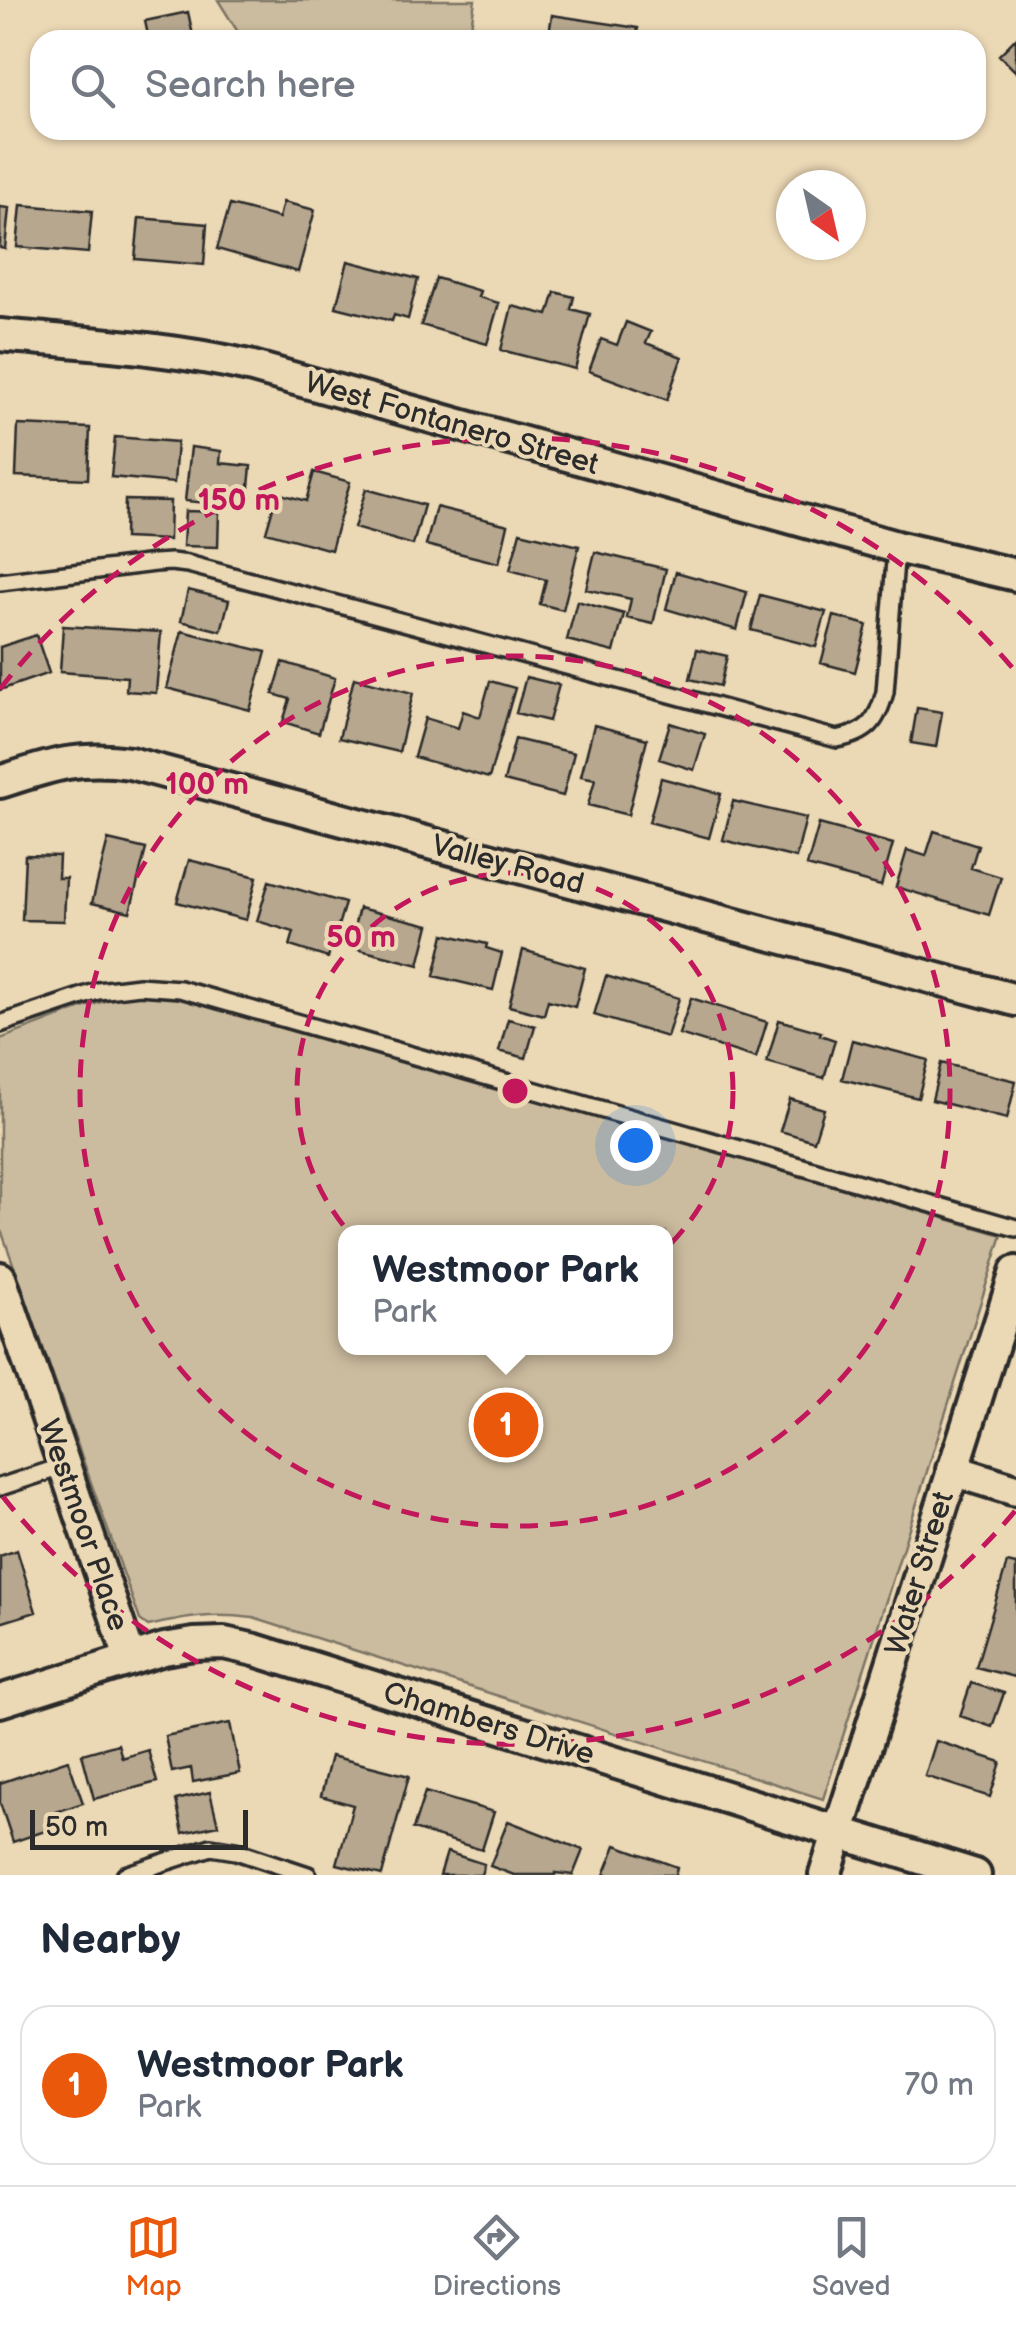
<!DOCTYPE html>
<style>
body{margin:0;font-family:"Balsamiq Sans",sans-serif;background:#f2f2f3;color:#1f2937}
.compass{position:absolute;left:776px;top:170px;width:90px;height:90px;border-radius:50%;background:#fff;box-shadow:0 2px 8px #0004;rotate:146deg}
.scale{position:absolute;left:30px;bottom:25px;width:218px;box-sizing:border-box;padding-left:10px;border:5px solid #2b2b2b;border-top:0;font-size:28px;line-height:35px;white-space:nowrap;color:#2b2b2b;-webkit-text-stroke:8px #ebd8b5;paint-order:stroke}
.you{position:absolute;left:635px;top:1145px;width:35px;height:35px;margin:-25px;border:8px solid #fff;border-radius:50%;background:#1a73e8;box-shadow:0 0 0 15px #1a73e833}
.badge{display:grid;place-items:center;width:65px;height:65px;border-radius:50%;background:#ea580c;color:#fff;font-size:32px;font-weight:700}
.pin{position:absolute;translate:-50% -50%;border:5px solid #fff;box-shadow:0 2px 10px #0006}
.popup{position:absolute;left:338px;top:1225px;width:335px;height:130px;box-sizing:border-box;display:grid;place-content:center;border-radius:20px;background:#fff;filter:drop-shadow(0 2px 8px #0005);font-size:32px;white-space:nowrap;color:#747a83}
.popup b{font-size:38px;color:#1f2937}
.popup::after{content:'';position:absolute;left:50%;top:100%;margin-left:-20px;border:20px solid transparent;border-top-color:#fff}
.list{margin:0;padding:0;list-style:none}
h2{display:flex;justify-content:space-between;align-items:center;height:130px;margin:0;padding:0 40px;font-size:42px}
h2 small{font-size:32px;font-weight:400;color:#747a83}
.list li{display:grid;grid-template-columns:65px 1fr auto;gap:30px;align-items:center;box-sizing:border-box;height:160px;margin:0 20px 20px;padding:0 20px;border:2px solid #e0e1e3;border-radius:30px}
.list b{display:block;font-size:38px;white-space:nowrap}
.list p{margin:0;font-size:32px;white-space:nowrap;color:#747a83}
.list em{font-size:32px;font-style:normal;color:#747a83}
.icon{flex:none;width:55px;height:55px;fill:none;stroke:currentColor;stroke-width:2;stroke-linecap:round;stroke-linejoin:round}
.map{position:relative;flex:none;width:1016px;height:1875px;overflow:hidden}
.search{position:absolute;background:#fff;box-shadow:0 2px 8px #0004;left:30px;right:30px;top:30px;height:110px;display:flex;align-items:center;gap:25px;box-sizing:border-box;padding:0 35px;border-radius:30px;color:#747a83;font-size:38px}
.sheet{height:310px;background:#fff}
nav{display:flex;justify-content:space-around;align-items:center;box-sizing:border-box;height:140px;border-top:2px solid #e0e1e3;background:#fff;font-size:28px;color:#747a83}
nav a{display:grid;justify-items:center;gap:5px}
nav .on{color:#ea580c}
.map>svg:first-child{display:block}
</style>
<div class="map">
<svg width="1016" height="1875" viewBox="0 0 1016 1875">
<rect width="100%" height="100%" fill="#ebd8b5"/>
<filter id="ink" filterUnits="userSpaceOnUse"><feTurbulence type="fractalNoise" baseFrequency=".01" numOctaves="2"/><feDisplacementMap in="SourceGraphic" scale="20" xChannelSelector="R" yChannelSelector="G"/><feConvolveMatrix kernelMatrix="1 2 1 2 8 2 1 2 1" color-interpolation-filters="sRGB"/></filter>
<g filter="url(#ink)">
<!-- green -->
<path fill="#ccbc9f" stroke="#7c7465" stroke-width="2.5" fill-rule="evenodd" d="M218 0H475L469 40H338L238 32Z
M158 995 197 1000 1002 1235 823 1799 253 1618C212 1613 188 1617 148 1626L140 1620 0 1227V1039L82 1008 121 996ZM346 1232H666V1348H346Z"/>
<!-- building -->
<path fill="#b6a78e" stroke="#2b2b2b" stroke-width="2.5" d="M188 12 194 40H149L145 21Z
M552 15 638 28 636 40H548Z
M1016 38V72L999 55Z
M283 202 315 210 298 272 217 249 230 205 279 218Z
M21 205 92 211 88 253 17 247Z
M0 207 9 208 5 249 0 248Z
M139 218 207 224 204 265 135 259Z
M348 261 418 279 408 319 394 315 392 321 336 307Z
M436 278 480 291 478 297 499 303 487 344 421 325Z
M555 292 574 297 571 309 590 314 575 369 501 350 512 306 548 315Z
M626 322 651 332 646 343 682 357 667 400 589 371 601 339 617 345Z
M18 425 90 428 88 479 16 476Z
M115 437 177 442 174 483 111 477Z
M191 447 221 451 220 463 251 466 247 507 185 501Z
M314 472 350 482 331 550 266 532 277 493 306 501Z
M366 489 424 505 413 545 354 528Z
M125 500 170 501 169 540 124 538Z
M436 507 508 525 499 563 426 545Z
M185 511 219 512 218 547 183 546Z
M520 532 579 546 563 610 540 604 546 580 510 570Z
M595 552 666 569 653 624 627 618 631 599 586 589Z
M676 572 747 592 737 630 666 609Z
M188 590 229 600 221 631 181 621Z
M760 595 826 612 816 647 751 630Z
M577 601 624 614 614 652 567 640Z
M834 616 867 625 855 672 821 663Z
M63 626 161 632 156 693 126 691 127 677 60 672Z
M182 631 266 652 250 710 167 688Z
M36 635 49 673 0 690V647Z
M697 649 727 656 720 686 690 679Z
M283 662 335 678 319 733 283 722 290 699 273 694Z
M526 677 559 685 549 721 516 713Z
M354 678 413 693 399 752 339 738Z
M490 681 515 688 489 778 414 757 425 718 458 728 463 711 480 717Z
M917 708 942 712 936 747 911 743Z
M670 723 705 734 694 770 659 759Z
M594 725 647 739 628 815 588 805 595 779 581 776Z
M515 739 574 753 563 796 504 781Z
M661 778 721 794 709 838 649 822Z
M733 801 806 818 796 858 723 840Z
M819 824 893 844 881 886 807 866Z
M934 831 978 845 971 868 1001 877 989 915 896 887 907 850 926 856Z
M108 840 146 849 130 912 92 903Z
M25 855 59 856 58 878H66L64 921 22 920Z
M189 860 257 877 246 920 177 902Z
M269 881 345 903 328 958 290 946 294 932 257 921Z
M359 908 429 925 419 965 349 947Z
M444 934 487 944 486 948 502 953 493 990 434 976Z
M523 950 585 968 575 1007 548 1000 544 1015 509 1006Z
M606 976 679 998 667 1037 594 1015Z
M691 998 767 1022 756 1058 679 1034Z
M508 1019 535 1026 526 1058 499 1051Z
M779 1020 821 1032 820 1035 835 1040 824 1078 767 1062Z
M852 1040 928 1060 918 1098 842 1079Z
M941 1063 1016 1081 1007 1119 932 1100Z
M790 1099 824 1109 814 1141 780 1131Z
M17 1550 36 1612 0 1623V1556Z
M1007 1563 1016 1565V1669L1014 1677 976 1667Z
M971 1683 1004 1693 992 1727 960 1716Z
M230 1723 240 1773 193 1782 191 1768 172 1772 165 1736Z
M936 1741 1001 1762 990 1797 925 1776Z
M118 1744 122 1758 148 1750 157 1782 94 1799 82 1754Z
M331 1756 409 1776 382 1875 337 1864 353 1805 321 1796Z
M68 1760 83 1803 47 1815 51 1829 13 1842 0 1803V1783Z
M210 1792 218 1825 183 1833 176 1800Z
M425 1792 494 1812 482 1850 413 1829Z
M508 1821 583 1850 573 1875 555 1873V1875H514L490 1866Z
M616 1845 677 1867 675 1875H604Z
M447 1852 484 1864 481 1875H440Z"/>
<g fill="none" stroke-linecap="round" stroke-linejoin="round">
<defs>
<path id="service" d="M0 582 155 563 171 562 188 564 837 739C868 733 877 722 885 692L896 547
M0 1024 98 991 139 986 180 989 1016 1228
M0 1487 64 1466
M125 1875 211 1847 236 1851 308 1875"/>
<path id="minor" d="M0 335C84 343 167 347 249 366L896 547 1016 575
M0 782C49 766 78 755 130 763L1016 1000
M0 1278 130 1658
M952 1470 1016 1490
M0 1701 164 1649 194 1644 224 1643 255 1650 975 1875
M825 1875 1016 1272"/>
</defs>
<!-- service casing -->
<use href="#service" stroke="#2b2b2b" stroke-width="22"/>
<!-- minor casing -->
<use href="#minor" stroke="#2b2b2b" stroke-width="38"/>
<!-- service -->
<use href="#service" stroke="#ebd8b5" stroke-width="15"/>
<!-- minor -->
<use href="#minor" stroke="#ebd8b5" stroke-width="30"/>
</g>
</g>
<!-- distance rings -->
<g fill="none" stroke="#c2185b" stroke-width="5" stroke-dasharray="18 12">
<circle cx="515" cy="1091" r="218"/>
<circle cx="515" cy="1091" r="435"/>
<path d="M1015 1511A653 653 0 0 1 0 1493M0 689A653 653 0 0 1 1015 671"/>
</g>
<g text-anchor="middle" stroke-width="8" stroke-linejoin="round" paint-order="stroke">
<!-- street labels -->
<g font-size="30" fill="#2b2b2b" stroke="#ebd8b5">
<text transform="translate(452 423) rotate(16)" y="10">West Fontanero Street</text>
<text transform="translate(508 864) rotate(15)" y="10">Valley Road</text>
<text transform="translate(84 1525) rotate(71)" y="10">Westmoor Place</text>
<text transform="translate(919 1573) rotate(-73)" y="10">Water Street</text>
<text transform="translate(489 1723) rotate(17)" y="10">Chambers Drive</text>
</g>
</g>
<circle cx="515" cy="1091" r="15" fill="#c2185b" stroke="#ebd8b5" stroke-width="5"/>
<g font-size="30" text-anchor="middle" font-weight="bold" fill="#c2185b" stroke="#ebd8b5" stroke-width="8" stroke-linejoin="round" paint-order="stroke">
<text x="239" y="510">150 m</text>
<text x="207" y="794">100 m</text>
<text x="361" y="947">50 m</text>
</g>
</svg>
<svg class="compass" viewBox="-18 -18 36 36"><path d="M0-13l5 13h-10z" fill="#e53935"/><path d="M0 13l5-13h-10z" fill="#747a83"/></svg>
<div class="scale">50 m</div>
<div class="you"></div>
<div class="pin badge" style="left:506px;top:1425px">1</div>
<div class="popup"><b>Westmoor Park</b>Park</div>
<div class="search"><svg class="icon" aria-label="search" viewBox="0 0 24 24"><circle cx="10" cy="10" r="6"/><path d="M15 15l6 6"/></svg>Search here</div>
</div>
<section class="sheet">
<h2>Nearby<small></small></h2>
<ul class="list">
<li><span class="badge">1</span><div><b>Westmoor Park</b><p>Park</p></div><em>70 m</em></li>
</ul>
</section>
<nav>
<a class="on"><svg class="icon" aria-label="map" viewBox="0 0 24 24"><path d="M3 6l6-2 6 2 6-2v14l-6 2-6-2-6 2zM9 4v14M15 6v14"/></svg>Map</a>
<a><svg class="icon" aria-label="directions" viewBox="0 0 24 24"><path d="M12 3l9 9-9 9-9-9zM9 14v-3h6M13 9l2 2-2 2"/></svg>Directions</a>
<a><svg class="icon" aria-label="saved" viewBox="0 0 24 24"><path d="M7 4h10v16l-5-4-5 4z"/></svg>Saved</a>
</nav>
